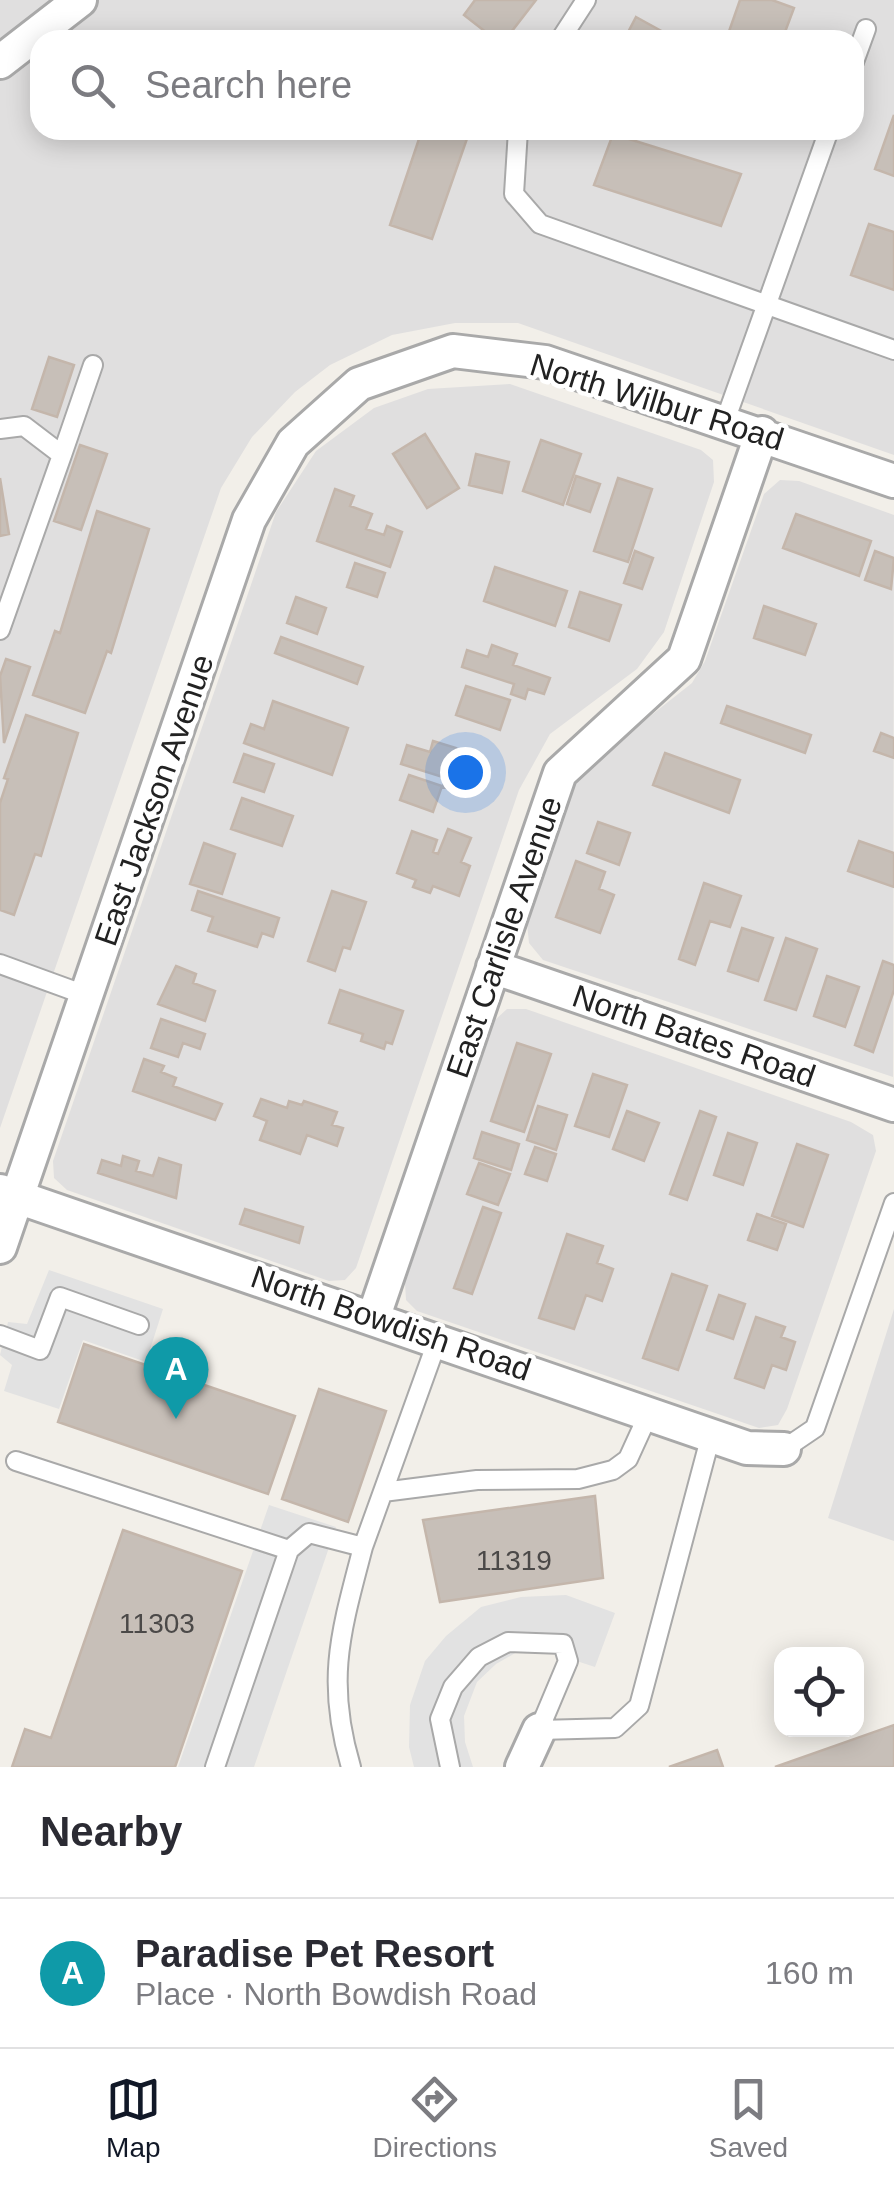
<!DOCTYPE html>
<meta charset="utf-8">
<style>
body{margin:0;font-family:Helvetica,sans-serif;background:#f2f2f3;color:#2b2b33}
.controls{position:absolute;right:30px;bottom:30px;display:grid;overflow:hidden;border-radius:20px;box-shadow:0 5px 25px #0003}
.controls button{width:90px;height:90px;display:grid;place-items:center;padding:0;border:0;border-bottom:2px solid #e1e1e2;background:#fff;color:#2b2b33;font:50px sans-serif}
.you{position:absolute;left:465px;top:772px;width:35px;height:35px;margin:-25px;border:8px solid #fff;border-radius:50%;background:#1a73e8;box-shadow:0 0 0 15px #1a73e833}
.badge{display:grid;place-items:center;width:65px;height:65px;border-radius:50%;background:#111827;color:#fff;font-size:32px;font-weight:700}
.pin{position:absolute;translate:-50% -82px;filter:drop-shadow(0 2px 5px #0008)}
.pin::after{content:'';position:absolute;top:52px;width:35px;height:30px;background:inherit;clip-path:polygon(0 0,100% 0,50% 100%)}
.list{margin:0;padding:0;list-style:none}
h2{display:flex;justify-content:space-between;align-items:center;height:130px;margin:0;padding:0 40px;font-size:42px}
h2 small{font-size:32px;font-weight:400;color:#7c7c81}
.list li{display:grid;grid-template-columns:65px 1fr auto;gap:30px;align-items:center;box-sizing:border-box;height:150px;padding:0 40px;border-top:2px solid #e1e1e2}
.list b{display:block;font-size:38px;white-space:nowrap}
.list p{margin:0;font-size:32px;white-space:nowrap;color:#7c7c81}
.list em{font-size:32px;font-style:normal;color:#7c7c81}
.icon{flex:none;width:55px;height:55px;fill:none;stroke:currentColor;stroke-width:2;stroke-linecap:round;stroke-linejoin:round}
.map{position:relative;flex:none;width:894px;height:1767px;overflow:hidden}
.search{position:absolute;background:#fff;box-shadow:0 5px 25px #0003;left:30px;right:30px;top:30px;height:110px;display:flex;align-items:center;gap:25px;box-sizing:border-box;padding:0 35px;border-radius:30px;color:#7c7c81;font-size:38px}
.sheet{height:280px;background:#fff}
nav{display:flex;justify-content:space-around;align-items:center;box-sizing:border-box;height:140px;border-top:2px solid #e1e1e2;background:#fff;font-size:28px;color:#7c7c81}
nav a{display:grid;justify-items:center;gap:5px}
nav .on{color:#111827}
.map>svg:first-child{display:block}
</style>
<div class="map">
<svg width="894" height="1767" viewBox="0 0 894 1767">
<rect width="100%" height="100%" fill="#f2efe9"/>
<!-- residential -->
<path fill="#e0dfdf" fill-rule="evenodd" d="M0 0H894V455L518 323H455L392 335 330 365 295 392 252 437 221 488 0 1128ZM40 40H854V130H40Z
M510 384 701 450 713 460 714 482 664 632 637 669 550 734 519 790 356 1268 345 1280 329 1281 67 1190 54 1178 53 1161 276 512 316 451 374 408 428 389Z
M780 480 799 481 894 515 893 1077 543 960 529 943 527 923 574 786 587 766 692 683 705 661 764 494Z
M507 1009H526L851 1122 873 1135 876 1151 787 1409 778 1425 759 1428 417 1311 406 1300 405 1283 495 1020Z
M894 1309V1541L828 1518Z"/>
<!-- parking -->
<path fill="#e2e2e2" d="M49 1270 163 1309 146 1362 83 1340 59 1409 4 1391 12 1365 0 1355 8 1322 27 1324Z
M269 1505 336 1527 254 1767H178Z
M566 1595 615 1613 595 1667 543 1650 517 1652 496 1664 477 1682 464 1716 465 1742 473 1767H414L409 1747 410 1705 425 1661 446 1636 481 1607 521 1597Z"/>
<!-- building -->
<path fill="#c7bfb8" stroke="#c4b6ab" stroke-width="2.5" d="M475 0H536L505 40H496L464 15Z
M740 0H772L794 8 782 40H726Z
M636 17 674 38 673 40H624Z
M894 115V176L875 169Z
M422 130H470L432 239 390 225Z
M613 134 741 174 721 226 594 185Z
M869 224 894 232V290L851 275Z
M49 357 74 365 57 417 32 409Z
M425 434 459 488 427 508 393 454Z
M541 440 581 454 563 505 523 491Z
M80 445 107 454 81 530 54 521Z
M476 454 509 462 502 493 469 485Z
M576 476 600 484 590 512 567 504Z
M0 478 9 534 0 536Z
M618 478 652 489 628 562 594 551Z
M335 489 354 496 350 506 372 514 366 529 384 535 387 526 402 532 390 567 317 541Z
M97 511 149 529 111 653 107 651 85 713 33 695 55 631 60 633Z
M796 514 871 541 859 576 783 548Z
M635 551 653 558 642 589 624 583Z
M875 551 894 558 891 589 865 580Z
M355 563 385 573 377 597 347 587Z
M495 567 567 591 555 626 484 601Z
M580 592 621 605 609 641 569 627Z
M296 597 326 608 317 634 287 623Z
M764 606 816 624 805 655 754 638Z
M281 637 363 667 357 684 275 653Z
M492 645 517 654 513 665 550 678 544 694 528 689 525 699 511 694 514 684 462 667 467 650 488 657Z
M6 659 30 667 4 743 0 676Z
M466 686 510 700 500 730 456 715Z
M273 701 348 728 332 775 244 743 251 724 264 729Z
M727 706 811 735 805 753 721 723Z
M26 715 78 733 41 856 35 854 14 915 0 910V803L8 779 4 778Z
M881 733 894 738V758L874 751Z
M433 741 456 748 452 759 485 769 479 788 464 784 461 792 443 787 446 778 401 764 407 745 430 752Z
M665 753 740 780 729 813 653 785Z
M244 754 274 764 264 792 234 782Z
M409 775 442 786 433 812 400 800Z
M242 798 293 816 282 846 231 829Z
M598 822 630 833 619 865 587 853Z
M448 829 471 838 461 862 470 866 459 896 433 886 430 893 413 887 416 880 397 873 412 831 437 840 433 852 438 854Z
M859 841 894 853V887L848 871Z
M204 843 235 854 222 894 190 884Z
M576 861 605 872 599 889 614 895 600 933 556 917Z
M704 883 741 896 730 927 710 921 695 965 679 959Z
M198 891 279 918 273 937 262 933 257 947 208 931 213 917 192 910Z
M332 891 366 902 350 949 343 947 335 971 308 961Z
M742 928 773 938 758 981 728 971Z
M786 938 817 949 796 1010 765 1000Z
M883 961 894 965V990L873 1052 855 1045Z
M176 966 196 974 193 983 215 991 205 1021 158 1004Z
M827 976 859 987 845 1027 814 1016Z
M340 990 403 1011 392 1044 386 1042 384 1049 361 1041 363 1034 329 1023Z
M161 1019 205 1034 200 1049 183 1043 178 1057 151 1048Z
M517 1043 551 1054 524 1132 491 1121Z
M144 1059 164 1066 161 1072 176 1078 173 1086 222 1104 215 1120 133 1091Z
M593 1074 627 1085 609 1137 575 1126Z
M261 1099 287 1108 289 1101 302 1105 304 1101 337 1112 332 1125 343 1128 337 1146 307 1135 300 1154 260 1140 267 1121 254 1116Z
M538 1106 567 1115 556 1150 527 1140Z
M627 1111 659 1123 644 1161 613 1149Z
M700 1111 716 1117 687 1200 670 1194Z
M482 1132 519 1144 511 1170 474 1158Z
M728 1133 757 1143 743 1185 714 1175Z
M797 1144 828 1155 803 1227 772 1216Z
M535 1147 556 1154 547 1181 525 1174Z
M123 1156 139 1161 136 1171 153 1176 159 1158 181 1165 176 1198 98 1173 102 1160 121 1166Z
M479 1163 510 1174 498 1205 467 1194Z
M483 1207 501 1213 472 1294 454 1288Z
M245 1209 303 1227 299 1243 240 1224Z
M757 1214 786 1224 777 1250 748 1240Z
M567 1234 603 1246 597 1263 613 1269 602 1301 586 1295 574 1329 539 1318Z
M672 1274 707 1286 678 1370 643 1358Z
M719 1295 745 1304 733 1339 707 1330Z
M756 1317 785 1327 781 1337 795 1342 786 1370 772 1365 764 1388 735 1378Z
M84 1344 295 1416 268 1494 58 1422Z
M319 1389 386 1411 348 1522 282 1499Z
M595 1496 603 1578 440 1602 423 1520Z
M123 1530 242 1571 175 1767H12L25 1729 51 1738Z
M894 1725V1767H775Z
M717 1750 723 1767H669Z"/>
<g fill="none" stroke-linecap="round" stroke-linejoin="round">
<defs>
<path id="lane" d="M560 40 586 0
M854 62 866 29
M518 130 514 194 540 224 894 350
M725 421 829 130
M0 429 24 426 62 455 0 630
M62 455 93 365
M0 964 88 996
M0 1335 40 1350 60 1297 139 1325
M784 1449 815 1428 894 1203
M16 1461 289 1550
M383 1492 477 1480 578 1479 613 1470 628 1459 649 1413
M215 1767 289 1550 309 1533 363 1547 438 1339
M351 1767C325 1680 341 1631 363 1547
M450 1767 440 1719 453 1687 479 1657 508 1642 563 1644 568 1661 539 1730 615 1728 639 1706 711 1435"/>
<path id="street" d="M0 62 80 0
M493 967 894 1105
M0 1191 747 1448 784 1449
M0 1247 249 520 293 443 359 384 453 351 545 362 894 481
M374 1316 560 773 684 659 762 433
M522 1767 539 1730"/>
</defs>
<!-- lane casing -->
<use href="#lane" stroke="#a9a9a9" stroke-width="22"/>
<!-- street casing -->
<use href="#street" stroke="#a9a9a9" stroke-width="38"/>
<!-- lane -->
<use href="#lane" stroke="#fff" stroke-width="18"/>
<!-- street -->
<use href="#street" stroke="#fff" stroke-width="32"/>
</g>
<g text-anchor="middle" stroke-width="9" stroke-linejoin="round" paint-order="stroke">
<!-- number labels -->
<g font-size="28" fill="#4b4948">
<text x="514" y="1570">11319</text>
<text x="157" y="1633">11303</text>
</g>
<!-- street labels -->
<g font-size="32" fill="#222" stroke="#fff">
<text transform="translate(657 402) rotate(17)" y="11">North Wilbur Road</text>
<text transform="translate(154 800) rotate(-71)" y="11">East Jackson Avenue</text>
<text transform="translate(504 937) rotate(-71)" y="11">East Carlisle Avenue</text>
<text transform="translate(694 1036) rotate(19)" y="11">North Bates Road</text>
<text transform="translate(391 1323) rotate(19)" y="11">North Bowdish Road</text>
</g>
</g>
</svg>
<div class="controls">
<button><svg class="icon" aria-label="locate" viewBox="0 0 24 24"><circle cx="12" cy="12" r="6"/><path d="M12 2v4M12 18v4M2 12h4M18 12h4"/></svg></button>
</div>
<div class="you"></div>
<div class="pin badge" style="left:176px;top:1419px;background:#0f9aa8">A</div>
<div class="search"><svg class="icon" aria-label="search" viewBox="0 0 24 24"><circle cx="10" cy="10" r="6"/><path d="M15 15l6 6"/></svg>Search here</div>
</div>
<section class="sheet">
<h2>Nearby<small></small></h2>
<ul class="list">
<li><span class="badge" style="background:#0f9aa8">A</span><div><b>Paradise Pet Resort</b><p>Place · North Bowdish Road</p></div><em>160 m</em></li>
</ul>
</section>
<nav>
<a class="on"><svg class="icon" aria-label="map" viewBox="0 0 24 24"><path d="M3 6l6-2 6 2 6-2v14l-6 2-6-2-6 2zM9 4v14M15 6v14"/></svg>Map</a>
<a><svg class="icon" aria-label="directions" viewBox="0 0 24 24"><path d="M12 3l9 9-9 9-9-9zM9 14v-3h6M13 9l2 2-2 2"/></svg>Directions</a>
<a><svg class="icon" aria-label="saved" viewBox="0 0 24 24"><path d="M7 4h10v16l-5-4-5 4z"/></svg>Saved</a>
</nav>
